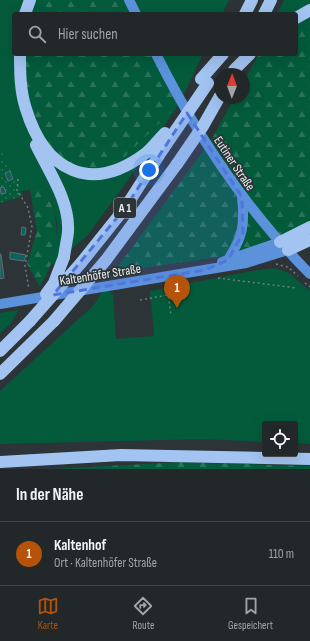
<!DOCTYPE html>
<html lang="de">
<meta charset="utf-8">
<style>
body{margin:0;font-family:"Sofia Sans Condensed",sans-serif;background:#2a2f31;color:#f1f3f6}
.controls{position:absolute;right:12px;bottom:12px;display:grid;overflow:hidden;border-radius:4px;box-shadow:0 4px 16px #0002}
.controls button{width:36px;height:36px;display:grid;place-items:center;padding:0;border:0;border-bottom:1px solid #3f4446;background:#222729;color:#f1f3f6;font:20px sans-serif}
.compass{position:absolute;left:214px;top:68px;width:36px;height:36px;border-radius:50%;background:#222729;box-shadow:0 4px 16px #0002;rotate:1deg}
.you{position:absolute;left:149px;top:170px;width:14px;height:14px;margin:-10px;border:3px solid #fff;border-radius:50%;background:#1a73e8;box-shadow:0 0 0 6px #1a73e833}
.badge{display:grid;place-items:center;width:26px;height:26px;border-radius:50%;background:#b45309;color:#fff;font-size:13px;font-weight:700}
.pin{position:absolute;translate:-50% -33px;filter:drop-shadow(0 1px 2px #0008)}
.pin::after{content:'';position:absolute;top:21px;width:14px;height:12px;background:inherit;clip-path:polygon(0 0,100% 0,50% 100%)}
.list{margin:0;padding:0;list-style:none}
h2{display:flex;justify-content:space-between;align-items:center;height:52px;margin:0;padding:0 16px;font-size:17px}
h2 small{font-size:13px;font-weight:400;color:#a2a5a8}
.list li{display:grid;grid-template-columns:26px 1fr auto;gap:12px;align-items:center;box-sizing:border-box;height:64px;padding:0 16px;border-top:1px solid #3f4446}
.list b{display:block;font-size:15px;white-space:nowrap}
.list p{margin:0;font-size:13px;white-space:nowrap;color:#a2a5a8}
.list em{font-size:13px;font-style:normal;color:#a2a5a8}
.icon{flex:none;width:22px;height:22px;fill:none;stroke:currentColor;stroke-width:2;stroke-linecap:round;stroke-linejoin:round}
.map{position:relative;flex:none;width:310px;height:469px;overflow:hidden}
.search{position:absolute;background:#222729;box-shadow:0 4px 16px #0002;left:12px;right:12px;top:12px;height:44px;display:flex;align-items:center;gap:10px;box-sizing:border-box;padding:0 14px;border-radius:4px;color:#a2a5a8;font-size:15px}
.sheet{height:116px;background:#222729}
nav{display:flex;justify-content:space-around;align-items:center;box-sizing:border-box;height:56px;border-top:1px solid #3f4446;background:#222729;font-size:11px;color:#a2a5a8}
nav a{display:grid;justify-items:center;gap:2px}
nav .on{color:#b45309}
.map>svg:first-child{display:block}
</style>
<div class="map">
<svg width="310" height="469" viewBox="0 0 310 469">
<defs>
<pattern id="forest-firs" width="22" height="20" patternUnits="userSpaceOnUse"><rect width="22" height="20" fill="#035b3c"/><path d="M5 1l3.5 6h-7zM16 11l3.5 6h-7z" fill="#287359"/></pattern>
<pattern id="park-dots" width="8" height="8" patternUnits="userSpaceOnUse"><rect width="8" height="8" fill="#035b3c"/><path d="M2 2h.1M6 6h.1" fill="none" stroke="#287359" stroke-width="1.8" stroke-linecap="round"/></pattern>
</defs>
<rect width="100%" height="100%" fill="#2d3437"/>
<!-- grass -->
<path fill="#035b3c" d="M0 0H21L17 14H14V54H203L179 104 130 177 88 235 51 266 58 227 53 205 46 185 0 197Z
M124 0H229L222 14H131Z
M284 0H310V20L296 29V14H277Z
M274 268 289 273 310 291V444L295 443V424H265V442L203 439 0 444V391L94 305 105 287 113 295 116 339 154 336 150 291 252 271Z
M19 310 10 324 0 333V313Z"/>
<!-- forest -->
<path fill="url(#forest-firs)" d="M21 0H124L131 14H17Z
M310 20V222L239 254 114 272 212 139 234 98H244V81L259 54H296V29Z
M15 54H153L179 104 121 160 65 178 39 143Z
M46 185C61 226 61 249 40 287L27 264 37 231 30 189Z
M181 462 310 466V469H54Z"/>
<!-- park -->
<path fill="url(#park-dots)" d="M0 148 23 196 0 203Z"/>
<!-- building -->
<path fill="#0a6160" stroke="#636d6c" d="M10 171 13 179 8 181 5 173Z
M4 187 6 193 1 194 0 188Z
M22 227 26 228 25 235H21Z
M10 252 26 255 24 261 10 259Z
M1 254 4 278 0 279V254Z"/>
<g fill="none" stroke-linecap="round" stroke-linejoin="round">
<!-- path -->
<path stroke="#757b7e" stroke-width="1.5" stroke-dasharray="2 3" stroke-linecap="butt" d="M18 179 17 190 28 208 32 227 25 266 29 289
M276 264 288 267 298 276
M218 278 297 288
M305 283 310 287
M168 295 169 286
M140 300 168 295 171 315"/>
<!-- secondary -->
<path stroke="#5c92db" stroke-width="10" d="M129 0 136 14
M156 54C197 136 245 209 310 274
M228 260C243 236 245 225 242 197
M222 262 280 242
M0 304 246 263 288 250"/>
<!-- highway -->
<path stroke="#a3c4f1" stroke-width="12" d="M25 14 30 0
M245 14 252 0
M264 14 271 0
M296 18 310 10
M20 54C20 72 20 91 26 109 45 171 91 195 146 153 153 147 159 139 165 133
M234 70 250 54
M201 79 223 54
M36 145C49 172 70 201 68 232 67 241 65 249 64 257
M280 242 310 227
M288 250 310 240
M106 260 177 164
M81 263 125 208 163 149
M0 351 30 321
M0 374 54 321
M0 462 121 455 310 459"/>
<!-- highway-bridge -->
<path stroke="#a3c4f1" stroke-width="12" d="M163 149 208 83
M177 164 203 126 220 96
M46 294 54 283 64 257
M30 321 81 263
M54 321 106 260"/>
</g>
<!-- marked area -->
<path fill="#5076de" fill-opacity="0.2" stroke="#5076de" stroke-width="3" stroke-dasharray="8 5" stroke-linejoin="round" d="M187 113 242 197 243 233 228 260 205 270 53 295 125 208Z"/>
<g text-anchor="middle" stroke-width="3.5" stroke-linejoin="round" paint-order="stroke">
<!-- shield labels -->
<rect fill="#2d3437" stroke="#b1b7b9" stroke-width="1" x="114" y="198" width="22" height="20" rx="3"/>
<g font-size="12" font-weight="bold" fill="#eaeff1">
<text x="125" y="212">A 1</text>
</g>
<!-- street labels -->
<g font-size="13" fill="#eaeff1" stroke="#2d3437">
<text transform="translate(235 163) rotate(56)" y="5">Eutiner Straße</text>
<text transform="translate(100 274) rotate(-9)" y="5">Kaltenhöfer Straße</text>
</g>
</g>
</svg>
<div class="controls">
<button><svg class="icon" aria-label="locate" viewBox="0 0 24 24"><circle cx="12" cy="12" r="6"/><path d="M12 2v4M12 18v4M2 12h4M18 12h4"/></svg></button>
</div>
<svg class="compass" viewBox="-18 -18 36 36"><path d="M0-13l5 13h-10z" fill="#e53935"/><path d="M0 13l5-13h-10z" fill="#a2a5a8"/></svg>
<div class="you"></div>
<div class="pin badge" style="left:177px;top:308px">1</div>
<div class="search"><svg class="icon" aria-label="search" viewBox="0 0 24 24"><circle cx="10" cy="10" r="6"/><path d="M15 15l6 6"/></svg>Hier suchen</div>
</div>
<section class="sheet">
<h2>In der Nähe<small></small></h2>
<ul class="list">
<li><span class="badge">1</span><div><b>Kaltenhof</b><p>Ort · Kaltenhöfer Straße</p></div><em>110 m</em></li>
</ul>
</section>
<nav>
<a class="on"><svg class="icon" aria-label="map" viewBox="0 0 24 24"><path d="M3 6l6-2 6 2 6-2v14l-6 2-6-2-6 2zM9 4v14M15 6v14"/></svg>Karte</a>
<a><svg class="icon" aria-label="directions" viewBox="0 0 24 24"><path d="M12 3l9 9-9 9-9-9zM9 14v-3h6M13 9l2 2-2 2"/></svg>Route</a>
<a><svg class="icon" aria-label="saved" viewBox="0 0 24 24"><path d="M7 4h10v16l-5-4-5 4z"/></svg>Gespeichert</a>
</nav>
